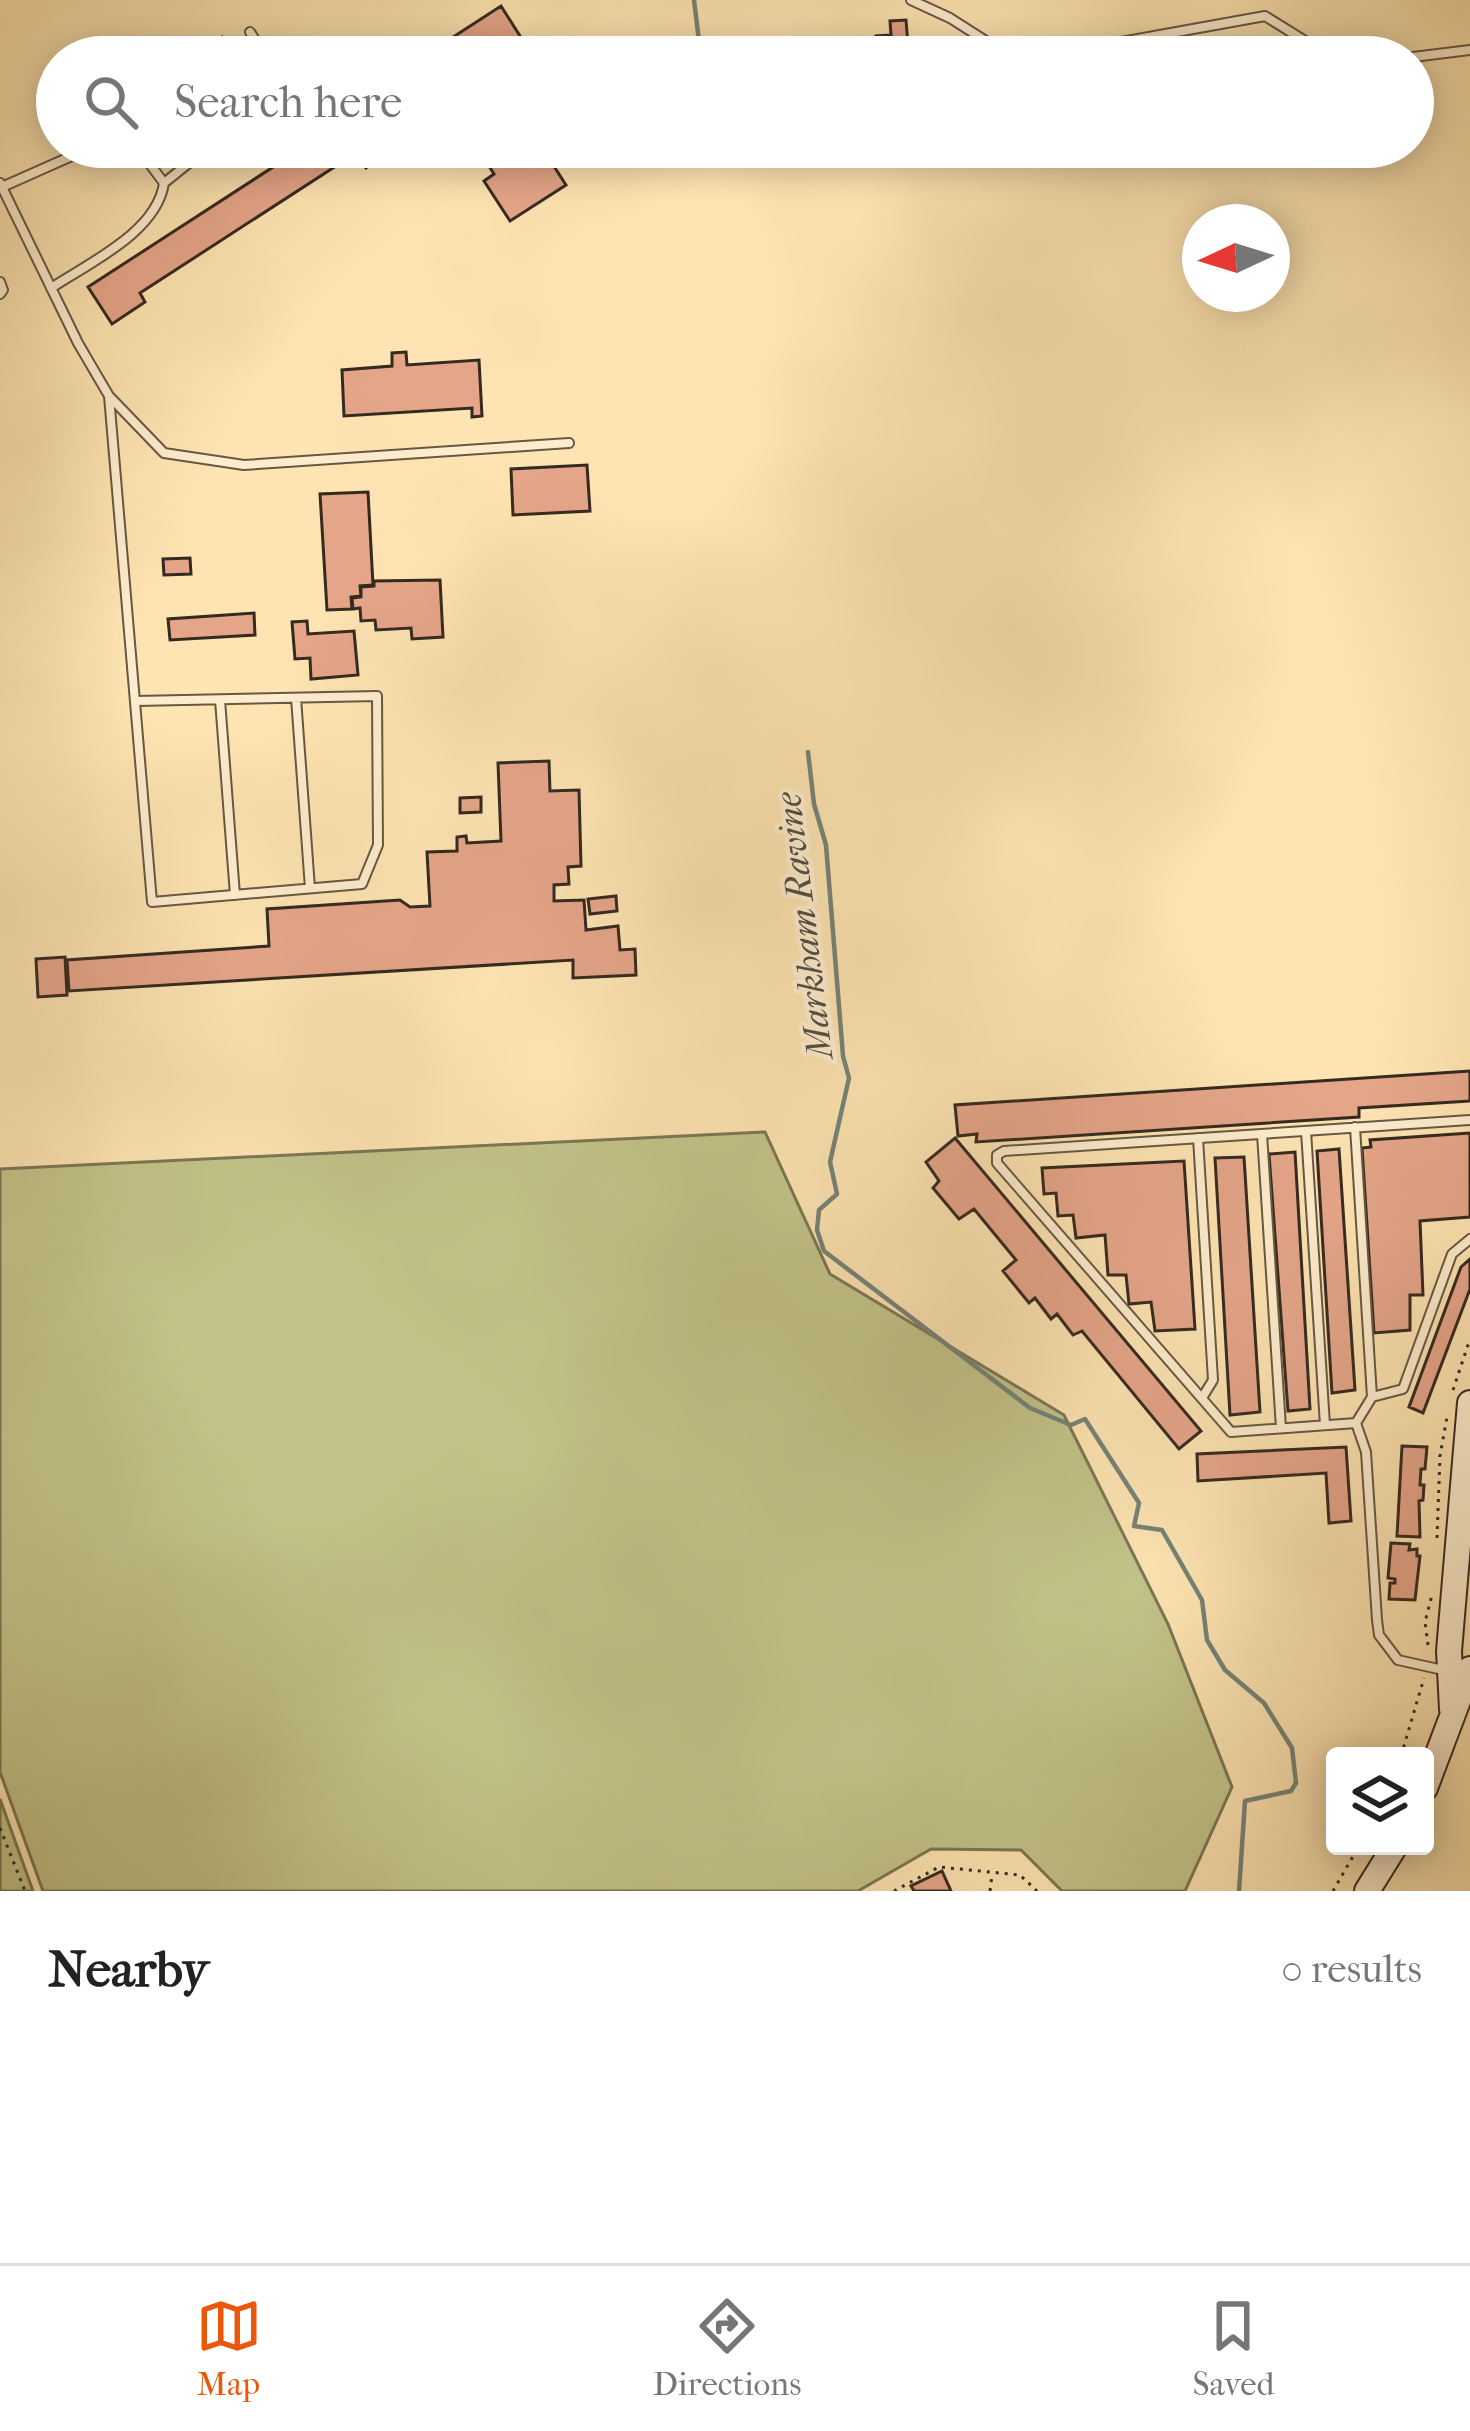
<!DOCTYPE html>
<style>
body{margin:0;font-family:"IM FELL French Canon",serif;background:#f6f6f6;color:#222}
.controls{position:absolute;right:36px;bottom:36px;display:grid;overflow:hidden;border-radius:12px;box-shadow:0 6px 30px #0003}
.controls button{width:108px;height:108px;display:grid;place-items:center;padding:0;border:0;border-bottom:3px solid #e0e0e0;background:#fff;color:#222;font:60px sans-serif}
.compass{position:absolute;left:1182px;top:204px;width:108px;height:108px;border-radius:50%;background:#fff;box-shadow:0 6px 30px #0003;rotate:266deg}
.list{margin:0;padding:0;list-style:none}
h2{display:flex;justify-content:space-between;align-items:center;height:156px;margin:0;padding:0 48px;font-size:51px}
h2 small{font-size:39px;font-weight:400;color:#767676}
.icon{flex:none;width:66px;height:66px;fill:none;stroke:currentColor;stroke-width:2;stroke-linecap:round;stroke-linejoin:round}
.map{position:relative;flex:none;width:1470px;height:1891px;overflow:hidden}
.search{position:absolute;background:#fff;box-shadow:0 6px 30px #0003;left:36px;right:36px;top:36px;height:132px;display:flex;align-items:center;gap:30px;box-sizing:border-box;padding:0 42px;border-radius:66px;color:#767676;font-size:45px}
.sheet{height:372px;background:#fff}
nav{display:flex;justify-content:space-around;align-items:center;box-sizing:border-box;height:168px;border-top:3px solid #e0e0e0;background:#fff;font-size:33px;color:#767676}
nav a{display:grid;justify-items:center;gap:6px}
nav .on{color:#ea580c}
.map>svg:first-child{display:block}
</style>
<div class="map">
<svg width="1470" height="1891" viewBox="0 0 1470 1891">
<rect width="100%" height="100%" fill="#fde4b2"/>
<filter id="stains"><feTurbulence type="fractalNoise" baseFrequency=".00167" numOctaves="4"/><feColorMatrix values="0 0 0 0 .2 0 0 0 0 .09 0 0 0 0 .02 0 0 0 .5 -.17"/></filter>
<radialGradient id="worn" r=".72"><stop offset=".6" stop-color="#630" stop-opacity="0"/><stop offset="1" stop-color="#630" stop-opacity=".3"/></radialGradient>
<!-- green -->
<path fill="#c2c38a" stroke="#7c7655" stroke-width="3" d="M765 1132 830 1274 1064 1415 1168 1624 1232 1787 1185 1891H1062L1021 1850 931 1849 858 1891H43L0 1772V1169Z
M0 1799 33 1891H0Z"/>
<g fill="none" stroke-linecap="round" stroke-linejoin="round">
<!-- stream -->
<path stroke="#758378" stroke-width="4.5" d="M694 0 701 57
M808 752 814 804 826 845 843 1056 849 1078 830 1162 837 1194 819 1210 817 1230 824 1251 1030 1408 1071 1425 1085 1419 1139 1503 1134 1526 1162 1530 1202 1600 1207 1640 1225 1670 1264 1703 1292 1748 1296 1783 1291 1791 1245 1801 1239 1891"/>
</g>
<!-- building -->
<path fill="#e5a589" stroke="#352a20" stroke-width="3" d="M501 6 527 47 539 40 550 57H429L427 54Z
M906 20 908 45 877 48 876 36 891 35 890 21Z
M222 37 235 57H191Z
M304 147H398L366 168 356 153 140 293 145 302 112 324 88 287Z
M477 147H562L548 157 566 185 510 221 484 181 494 174Z
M406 352 407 365 479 360 482 416 472 417V408L344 416 342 370 392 366V353Z
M587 465 590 511 513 515 511 469Z
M368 492 373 585 360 586 361 596 351 597 352 609 327 610 320 494Z
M190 558 191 574 164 575 163 559Z
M440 580 443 637 412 639 411 628 376 630 375 620 361 621 360 608 353 609 352 598 361 597V587L374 586V581Z
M254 613 255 635 170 640 168 619Z
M307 621 308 634 354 631 358 675 311 679 310 658 295 659 292 622Z
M549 761 550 791 579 790 581 866 568 867 569 884 554 885V901L584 900 586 930 618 926 620 950 635 949 636 975 573 978V960L69 991 67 960 269 946 267 909 400 900 410 907 430 906 427 852 457 851V837L466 836 467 843 501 841 498 763Z
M481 797V812L460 813V798Z
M616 896 617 911 590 914 588 899Z
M65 957 67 995 38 997 36 959Z
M1470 1071V1101L1359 1108V1117L976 1142 977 1134 958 1136 955 1105Z
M1470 1133V1217L1420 1221 1423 1295H1410V1330L1374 1333 1362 1148 1371 1147 1370 1140Z
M955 1138 1201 1431 1179 1449 1082 1331 1073 1335 1057 1314 1051 1319 1035 1298 1029 1303 1003 1271 1016 1260 974 1209 959 1219 933 1188 939 1181 926 1162Z
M1339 1149 1355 1390 1332 1393 1317 1151Z
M1295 1152 1310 1409 1288 1411 1269 1154Z
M1244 1157 1260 1412 1230 1415 1215 1158Z
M1184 1161 1195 1329 1155 1331 1151 1302 1129 1304 1126 1275H1108L1105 1235 1076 1238 1073 1215 1058 1216 1056 1193 1044 1194 1042 1168Z
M1470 1259V1289L1423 1413 1409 1407 1461 1267Z
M1402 1446 1427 1447 1425 1469H1421L1420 1485H1424L1423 1500 1419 1501 1420 1537 1397 1536Z
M1346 1447 1351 1521 1329 1523 1326 1473 1198 1481 1197 1454Z
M1391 1543 1410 1544 1409 1550 1417 1549V1556H1420L1415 1600 1389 1599 1390 1583H1395V1579L1388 1578Z
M942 1871 951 1891H914L911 1886Z"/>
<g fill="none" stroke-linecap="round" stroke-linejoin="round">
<defs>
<path id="lane" d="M911 0 950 18 1011 57
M250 32 266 57
M1038 57 1265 16 1331 57
M1413 57 1470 50
M0 183 78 343 109 396 152 902 362 884 378 845 377 696 136 701
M164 183 209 147
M2 187 92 147
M0 282 3 290 0 294
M51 288C89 263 157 232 164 183L137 147
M110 397 164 453 244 465 569 443
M296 698 310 888
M220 700 235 895
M1355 1127 1372 1397
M1306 1131 1325 1425
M1262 1134 1281 1428
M1198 1138 1213 1380 1202 1398
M1356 1423 1231 1432 997 1163V1155L1004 1151 1470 1120
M1356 1423 1366 1452 1377 1620 1379 1635 1398 1660 1443 1670
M1356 1423 1372 1397 1403 1389 1452 1254 1470 1239"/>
<path id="secondary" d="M1452 1709 1449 1651 1470 1403
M1425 1788 1470 1669
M1367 1891 1395 1846"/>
</defs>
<!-- lane casing -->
<use href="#lane" stroke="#675844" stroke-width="12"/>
<!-- secondary casing -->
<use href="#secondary" stroke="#352a20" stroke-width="28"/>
<!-- path -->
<path stroke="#352a20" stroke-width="3" stroke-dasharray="3 6" stroke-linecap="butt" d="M1453 1390 1470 1339
M1437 1538 1440 1456 1447 1417
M1428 1645 1425 1622 1432 1595
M1401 1756 1424 1678
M0 1828 25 1891
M894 1891 939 1867 1020 1875 1037 1891
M990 1891 992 1875
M1333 1891 1359 1846"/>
<!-- lane -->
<use href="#lane" stroke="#feedcd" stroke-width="8"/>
<!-- secondary -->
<use href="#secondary" stroke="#feedcd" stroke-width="24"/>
</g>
<g text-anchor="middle" stroke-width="9" stroke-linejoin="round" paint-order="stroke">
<!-- water labels -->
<g font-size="36" font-style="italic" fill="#504f44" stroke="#feedcd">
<text transform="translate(803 926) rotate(-97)" y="13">Markham Ravine</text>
</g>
</g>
<rect width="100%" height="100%" filter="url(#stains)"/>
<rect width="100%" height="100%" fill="url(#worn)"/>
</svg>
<div class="controls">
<button><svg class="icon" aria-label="layers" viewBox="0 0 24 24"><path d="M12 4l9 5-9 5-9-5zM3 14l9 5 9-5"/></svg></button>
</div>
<svg class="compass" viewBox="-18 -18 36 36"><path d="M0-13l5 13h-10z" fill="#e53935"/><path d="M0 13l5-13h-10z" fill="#767676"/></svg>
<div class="search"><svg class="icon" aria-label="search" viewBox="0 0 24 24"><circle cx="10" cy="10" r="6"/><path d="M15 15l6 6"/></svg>Search here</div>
</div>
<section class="sheet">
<h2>Nearby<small>0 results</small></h2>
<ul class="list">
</ul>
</section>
<nav>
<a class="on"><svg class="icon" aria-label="map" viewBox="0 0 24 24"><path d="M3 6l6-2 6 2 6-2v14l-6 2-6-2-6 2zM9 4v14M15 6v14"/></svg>Map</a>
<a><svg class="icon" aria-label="directions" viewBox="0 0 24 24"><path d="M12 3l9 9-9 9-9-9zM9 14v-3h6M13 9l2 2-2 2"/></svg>Directions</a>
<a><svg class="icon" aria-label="saved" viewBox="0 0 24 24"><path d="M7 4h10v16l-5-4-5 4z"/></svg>Saved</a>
</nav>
